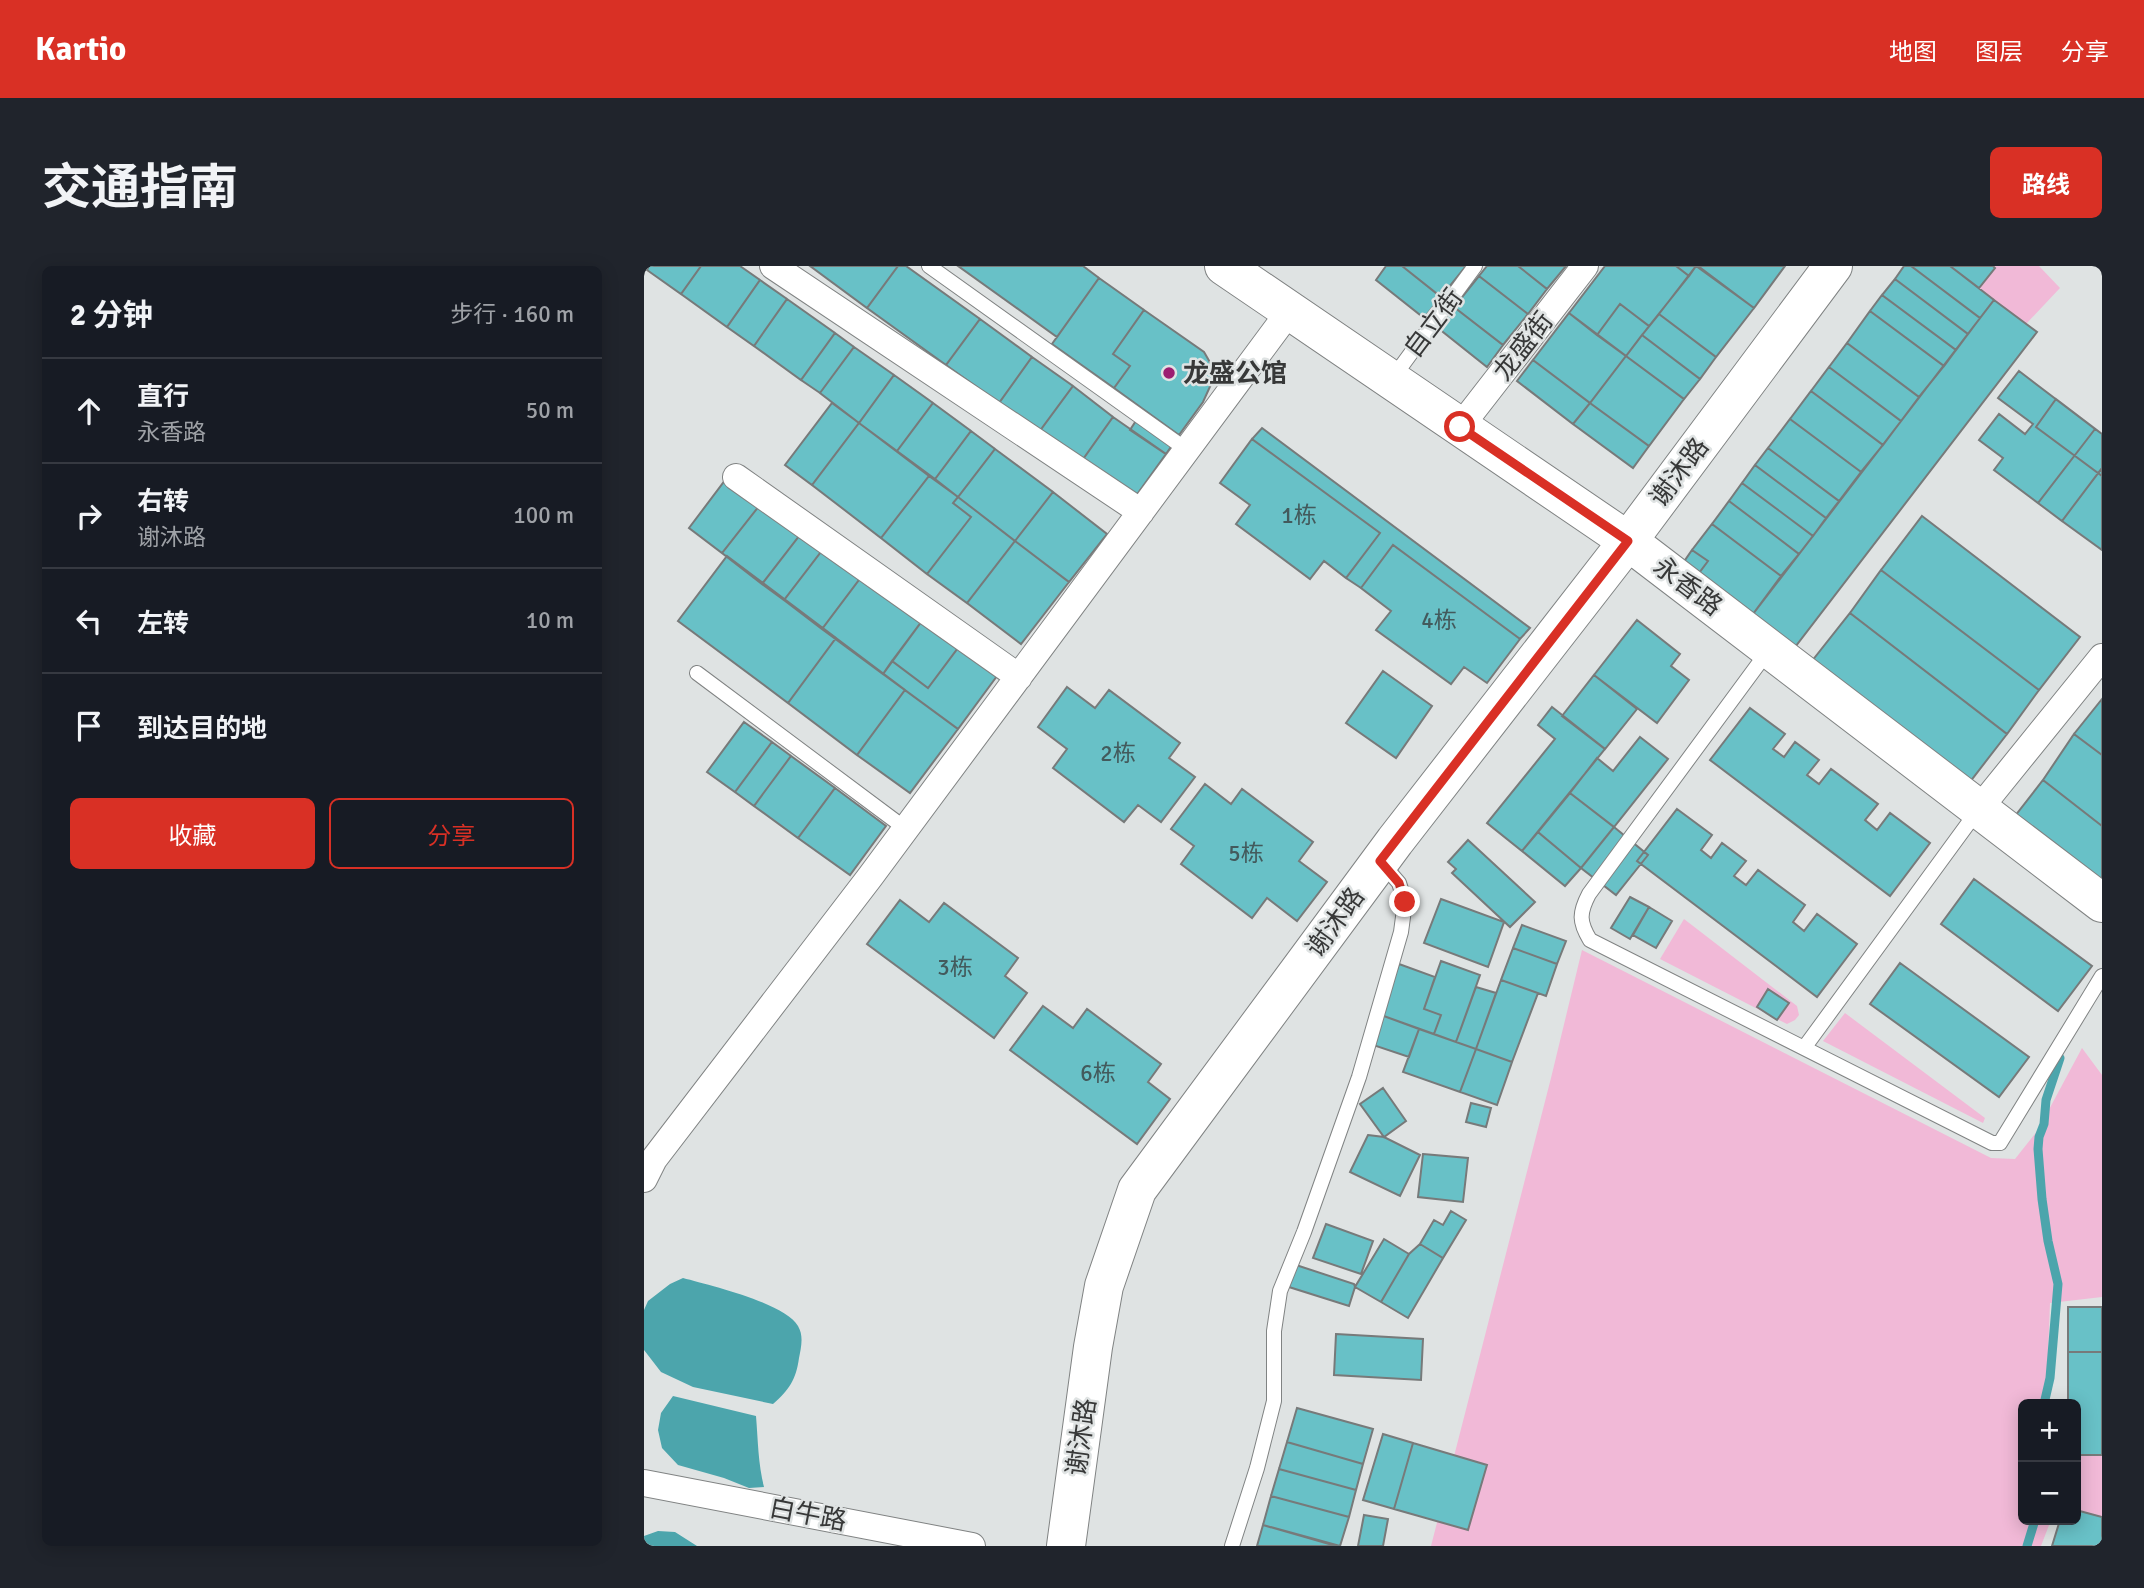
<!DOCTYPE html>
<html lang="zh">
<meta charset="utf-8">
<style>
body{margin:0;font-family:Signika,"Noto Sans SC",sans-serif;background:#20242c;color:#f1f3f6}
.controls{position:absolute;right:21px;bottom:21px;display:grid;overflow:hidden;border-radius:10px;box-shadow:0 4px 18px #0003}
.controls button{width:63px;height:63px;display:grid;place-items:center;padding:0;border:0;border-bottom:2px solid #363941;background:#171b24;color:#f1f3f6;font:35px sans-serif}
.stop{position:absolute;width:21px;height:21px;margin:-16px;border:5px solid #d93025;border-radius:50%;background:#fff}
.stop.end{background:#d93025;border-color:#fff;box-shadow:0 2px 7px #0008}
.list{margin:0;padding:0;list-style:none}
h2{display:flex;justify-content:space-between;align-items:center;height:91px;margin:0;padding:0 28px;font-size:30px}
h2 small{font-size:23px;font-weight:400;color:#9ea1a6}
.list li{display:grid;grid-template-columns:46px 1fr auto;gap:21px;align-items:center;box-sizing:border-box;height:105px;padding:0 28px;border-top:2px solid #363941}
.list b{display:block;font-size:26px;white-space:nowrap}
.list p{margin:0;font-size:23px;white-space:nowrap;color:#9ea1a6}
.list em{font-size:23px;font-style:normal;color:#9ea1a6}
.actions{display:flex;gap:14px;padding:21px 28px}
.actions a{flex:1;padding:16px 0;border:2px solid #d93025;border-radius:10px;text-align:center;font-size:24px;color:#d93025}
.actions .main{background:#d93025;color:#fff}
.icon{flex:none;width:38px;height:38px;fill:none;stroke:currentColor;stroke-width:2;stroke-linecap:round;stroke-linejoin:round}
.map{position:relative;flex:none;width:1458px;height:1280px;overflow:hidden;border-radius:10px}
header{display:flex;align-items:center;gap:42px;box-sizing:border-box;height:98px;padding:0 35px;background:#d93025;color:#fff}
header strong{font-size:33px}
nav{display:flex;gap:38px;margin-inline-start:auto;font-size:24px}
.intro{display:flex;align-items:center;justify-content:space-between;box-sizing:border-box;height:168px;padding:0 42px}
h1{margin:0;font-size:49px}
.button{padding:18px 32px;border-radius:10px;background:#d93025;color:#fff;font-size:24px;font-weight:700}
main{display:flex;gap:42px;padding:0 42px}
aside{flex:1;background:#171b24;border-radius:10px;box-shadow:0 4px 18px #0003}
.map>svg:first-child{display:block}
</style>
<header>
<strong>Kartio</strong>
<nav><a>地图</a><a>图层</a><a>分享</a></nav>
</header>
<div class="intro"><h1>交通指南</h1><a class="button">路线</a></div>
<main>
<aside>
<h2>2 分钟<small>步行 · 160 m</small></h2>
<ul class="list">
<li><svg class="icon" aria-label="ahead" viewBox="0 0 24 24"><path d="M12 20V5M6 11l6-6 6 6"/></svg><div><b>直行</b><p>永香路</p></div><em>50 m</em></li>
<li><svg class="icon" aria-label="right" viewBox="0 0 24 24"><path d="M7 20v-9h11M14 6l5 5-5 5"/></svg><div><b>右转</b><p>谢沐路</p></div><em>100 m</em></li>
<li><svg class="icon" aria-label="left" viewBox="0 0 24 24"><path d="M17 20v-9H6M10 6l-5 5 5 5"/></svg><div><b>左转</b></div><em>10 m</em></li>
<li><svg class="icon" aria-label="arrive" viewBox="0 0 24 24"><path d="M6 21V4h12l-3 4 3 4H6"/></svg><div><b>到达目的地</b></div></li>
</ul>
<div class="actions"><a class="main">收藏</a><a>分享</a></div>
</aside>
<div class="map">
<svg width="1458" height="1280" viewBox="0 0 1458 1280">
<rect width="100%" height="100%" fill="#dfe3e3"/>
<!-- green -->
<path fill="#f1b9d7" d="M1349 0H1395L1416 22 1382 58 1335 22 1351 2Z
M1040 653 1153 740 1155 749 1151 754 1143 758 1016 693Z
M938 684 1347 892 1371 893 1394 864 1438 782 1458 809V1031L1406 1037 1402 1138H1379V1254H1407L1397 1280H787L907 812Z
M1201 747 1341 852 1339 857 1179 775Z
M1432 1181 1458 1187V1253L1432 1245Z"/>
<!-- water -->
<path fill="#4ca5ac" d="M39 1012C65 1019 141 1037 154 1060 160 1070 157 1082 155 1092 152 1114 145 1124 129 1138L49 1121 17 1106 0 1084V1044L4 1035 26 1018Z
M29 1130 112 1150C114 1174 114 1198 120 1221L105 1222 80 1212 34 1199 18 1182 14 1164 17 1147Z
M14 1265 31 1266 53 1280H0V1270Z"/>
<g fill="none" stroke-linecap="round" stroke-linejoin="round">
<!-- stream -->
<path stroke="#4ca5ac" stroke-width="9" d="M1400 1138 1406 1112 1414 1018 1404 975 1398 933 1394 883 1395 871 1400 858 1402 834 1416 792
M1383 1280 1391 1254"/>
</g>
<!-- building -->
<path fill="#68c1c7" stroke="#777a7a" stroke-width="2" d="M5 0H57L37 28 3 4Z
M57 0H96L116 14 83 61 37 28Z
M166 0H254L223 42Z
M254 0H262L336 53 302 99 223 42Z
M314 0H439L455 12 413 71Z
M742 0H758L797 31 780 52 732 14Z
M758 0H822L797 31Z
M843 0H874L903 23 884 48 835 10Z
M874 0H922L903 23Z
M961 0H1032L1045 10 1005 60 976 38 953 69 925 47Z
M1032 0H1052L1045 10Z
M1052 0 1110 42 1072 91 1015 48Z
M1054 0H1141L1110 42Z
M1260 0H1267L1336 52 1324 68 1251 13Z
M1267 0H1306L1350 34 1336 52Z
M1306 0H1349L1351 2 1335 22Z
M835 10 884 48 859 79 810 41Z
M455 12 500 44 469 88 486 100 470 122 408 78Z
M1251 13 1324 68 1312 84 1238 29Z
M116 14 143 33 110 80 83 61Z
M1238 29 1312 84 1300 100 1226 45Z
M143 33 191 67 157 114 110 80Z
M1350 34 1393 66 1148 385 1106 352Z
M976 38 1005 60 982 90 953 69Z
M810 41 859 79 843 101 794 62Z
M500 44 560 86 567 98 569 114 559 136 535 169 470 122 486 100 469 88Z
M1226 45 1300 100 1275 131 1203 77Z
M925 47 982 90 946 137 889 94Z
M1015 48 1072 91 1056 113 998 69Z
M336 53 388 91 355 137 302 99Z
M191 67 210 81 176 127 157 114Z
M998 69 1056 113 1040 133 982 90Z
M1203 77 1275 131 1257 155 1185 101Z
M210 81 250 109 215 157 176 127Z
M982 90 1040 133 1005 180 946 137Z
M388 91 429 120 395 166 355 137Z
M889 94 946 137 929 158 873 115Z
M1185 101 1257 155 1239 179 1167 125Z
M1375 105 1451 163 1394 237 1350 204 1359 192 1335 174 1355 148 1381 168 1389 158 1354 132Z
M250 109 289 137 253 185 215 157Z
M429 120 469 151 437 196 395 166Z
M1167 125 1239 179 1217 206 1146 153Z
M1412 133 1458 168V210L1392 161Z
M188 137 215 157 168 219 141 199Z
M289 137 327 165 291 213 253 185Z
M946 137 1005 180 989 202 929 158Z
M499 144 535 169 522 188 486 164Z
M469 151 522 188 489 234 437 196Z
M1146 153 1217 206 1195 235 1124 182Z
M215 157 285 210 237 272 168 219Z
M618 162 886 362 876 373 749 279 717 322 702 312 736 267 608 173Z
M1451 163 1458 168V202L1418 255 1394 237Z
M327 165 351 183 314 231 291 213Z
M608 173 736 267 702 312 680 295 666 313 592 258 606 239 576 217Z
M1124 182 1195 235 1182 252 1111 199Z
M351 183 409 226 371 275 314 231Z
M1111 199 1182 252 1169 270 1098 217Z
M1458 202V284L1418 255Z
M85 209 119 235 78 287 45 262Z
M285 210 314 231 309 237 327 251 283 308 237 272Z
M1098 217 1169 270 1155 288 1085 235Z
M409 226 463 268 425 316 371 275Z
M314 231 371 275 323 337 283 308 327 251 309 237Z
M119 235 159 265 118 318 78 287Z
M1085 235 1155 288 1137 310 1068 258Z
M1278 250 1436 371 1395 424 1237 304Z
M1068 258 1137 310 1106 352 1052 311 1064 295 1048 284Z
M159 265 180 282 140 334 118 318Z
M371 275 425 316 377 378 323 337Z
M749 279 876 373 843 417 820 401 807 418 732 364 747 345 717 322Z
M180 282 218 310 178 363 140 334Z
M1048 284 1064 295 1052 311 1037 300Z
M83 290 192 372 144 437 34 355Z
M1237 304 1395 424 1363 468 1206 347Z
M218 310 278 355 239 408 178 363Z
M1206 347 1363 468 1322 521 1164 400Z
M993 354 1036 388 1027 400 1045 414 1013 457 950 409Z
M278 355 314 382 284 422 248 395Z
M192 372 261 424 213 489 144 437Z
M314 382 353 410 314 463 239 408 248 395 284 422Z
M739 405 788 440 752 492 702 457Z
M950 409 993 443 961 483 918 450Z
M423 421 451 442 465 424 536 477 525 492 551 511 517 556 494 539 480 556 409 502 423 483 394 461Z
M261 424 314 463 266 527 213 489Z
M1458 433V489L1430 468Z
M908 441 961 483 878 585 843 557 911 473 894 459Z
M1106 442 1141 468 1129 483 1140 491 1151 476 1175 494 1163 509 1175 518 1187 503 1234 538 1221 554 1233 564 1246 547 1286 577 1246 630 1066 494Z
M100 456 128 476 91 526 63 506Z
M1430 468 1458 489V560L1399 514Z
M996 471 1024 493 970 561 926 527 953 492 969 505Z
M128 476 147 490 110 540 91 526Z
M147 490 191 522 154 572 110 540Z
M1399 514 1458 560V631L1364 559Z
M561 518 587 538 598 523 669 576 655 595 683 616 653 655 623 632 608 652 537 598 550 580 527 563Z
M191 522 242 560 206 609 154 572Z
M926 527 970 561 937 602 894 566Z
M1033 543 1068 569 1057 584 1067 592 1078 577 1102 595 1090 610 1102 619 1114 604 1161 639 1149 656 1160 665 1173 648 1213 678 1173 731 993 595Z
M970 561 1004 589 972 629 937 602Z
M894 566 937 602 921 620 878 585Z
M824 574 891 636 866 661 808 607 812 603 804 596Z
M1330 613 1448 700 1414 745 1297 658Z
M986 631 1005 641 986 673 967 662Z
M797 633 860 656 844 701 780 677Z
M256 634 285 656 300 637 374 692 361 710 383 727 350 772 223 678Z
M1005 641 1028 655 1012 682 989 669Z
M878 659 922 675 913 698 869 682Z
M869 682 913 698 902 730 857 714Z
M797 695 836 709 812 776 790 768 797 749 780 743Z
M1256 697 1385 791 1355 831 1226 738Z
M755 698 791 711 780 743 797 749 790 768 737 749Z
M857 714 894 727 868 796 832 783Z
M832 721 852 727 832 783 812 776Z
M1124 723 1145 737 1133 754 1113 741Z
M399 740 429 762 443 743 517 798 504 816 526 833 493 878 366 784Z
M737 749 775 763 765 791 726 778Z
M775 763 832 783 816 826 759 806Z
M832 783 868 796 853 839 816 826Z
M739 822 762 855 740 871 716 838Z
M827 837 847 842 842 861 822 856Z
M724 869 740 871 776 889 756 930 706 906Z
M779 888 824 892 819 936 774 931Z
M807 945 822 954 799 992 776 978 790 954 799 959Z
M682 958 729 975 717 1008 669 992Z
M740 973 765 988 737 1036 711 1021Z
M776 978 799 992 764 1052 737 1036 765 988Z
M652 999 710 1018 711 1021 705 1040 645 1021Z
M1424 1041H1458V1086H1424Z
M692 1068 779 1073 777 1114 690 1109Z
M1424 1086H1458V1189H1432V1138H1424Z
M653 1142 729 1163 719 1198 643 1176Z
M739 1168 769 1177 750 1243 719 1234Z
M643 1176 719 1198 712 1224 635 1203Z
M769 1177 843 1199 824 1264 750 1243Z
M635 1203 712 1224 705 1251 627 1230Z
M627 1230 705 1251 696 1280 619 1259Z
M1432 1244 1458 1251V1280H1408L1416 1254H1432Z
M720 1249 744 1253 739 1280H714Z
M619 1259 692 1280H613Z"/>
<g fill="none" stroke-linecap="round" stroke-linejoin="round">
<defs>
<path id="lane" d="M285 0 543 184
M748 113 831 0
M1124 385 945 628C935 647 935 656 946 674L1348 877H1356L1458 710
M53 407 262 563
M1160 782 1334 544
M588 1280 613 1202 630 1135V1065L636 1025 660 966 715 811 757 666 761 636 755 617 736 595"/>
<path id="street" d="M129 0 497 246
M816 161 941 0
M92 211 375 411
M1335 543 1458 391
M0 913 10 893 226 611 645 46
M0 1217 328 1280"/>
<path id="secondary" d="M580 0 984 275 1458 637
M422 1280 449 1081 460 1020 493 924 751 575 984 275 1189 0"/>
</defs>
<!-- lane casing -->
<use href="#lane" stroke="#808383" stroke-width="16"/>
<!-- street casing -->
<use href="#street" stroke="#808383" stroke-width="28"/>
<!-- secondary casing -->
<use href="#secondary" stroke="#808383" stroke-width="40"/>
<!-- lane -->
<use href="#lane" stroke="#fff" stroke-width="14"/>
<!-- street -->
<use href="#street" stroke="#fff" stroke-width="26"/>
<!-- secondary -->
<use href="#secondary" stroke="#fff" stroke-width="38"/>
</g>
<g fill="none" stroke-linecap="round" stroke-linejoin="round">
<!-- route -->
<path stroke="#d93025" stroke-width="9" d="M761 636 755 617 736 595 984 275 816 161"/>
</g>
<!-- markers -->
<circle fill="#9c1d71" stroke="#dfe3e3" stroke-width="2.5" cx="525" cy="107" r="7"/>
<g text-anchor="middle" stroke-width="5" stroke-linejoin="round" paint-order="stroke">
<!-- number labels -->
<g font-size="23" fill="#435a5c">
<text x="655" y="257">1栋</text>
<text x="795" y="362">4栋</text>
<text x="474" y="495">2栋</text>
<text x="602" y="595">5栋</text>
<text x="311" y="709">3栋</text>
<text x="454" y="815">6栋</text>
</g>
<!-- street labels -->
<g font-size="26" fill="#373838" stroke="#dfe3e3">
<text transform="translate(789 57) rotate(-53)" y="9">自立街</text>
<text transform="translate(879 80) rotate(-52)" y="9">龙盛街</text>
<text transform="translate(1035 206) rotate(-53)" y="9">谢沐路</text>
<text transform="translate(1044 320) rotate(37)" y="9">永香路</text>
<text transform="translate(691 656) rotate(-54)" y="9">谢沐路</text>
<text transform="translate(437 1171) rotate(-82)" y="9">谢沐路</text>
<text transform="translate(164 1248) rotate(11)" y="9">白牛路</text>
</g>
<!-- poi labels -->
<g font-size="26" font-weight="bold" fill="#373838" stroke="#dfe3e3" text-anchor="start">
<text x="539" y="116">龙盛公馆</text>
</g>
</g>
</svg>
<div class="controls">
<button>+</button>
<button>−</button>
</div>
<div class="stop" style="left:816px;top:161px"></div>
<div class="stop end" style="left:761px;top:636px"></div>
</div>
</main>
